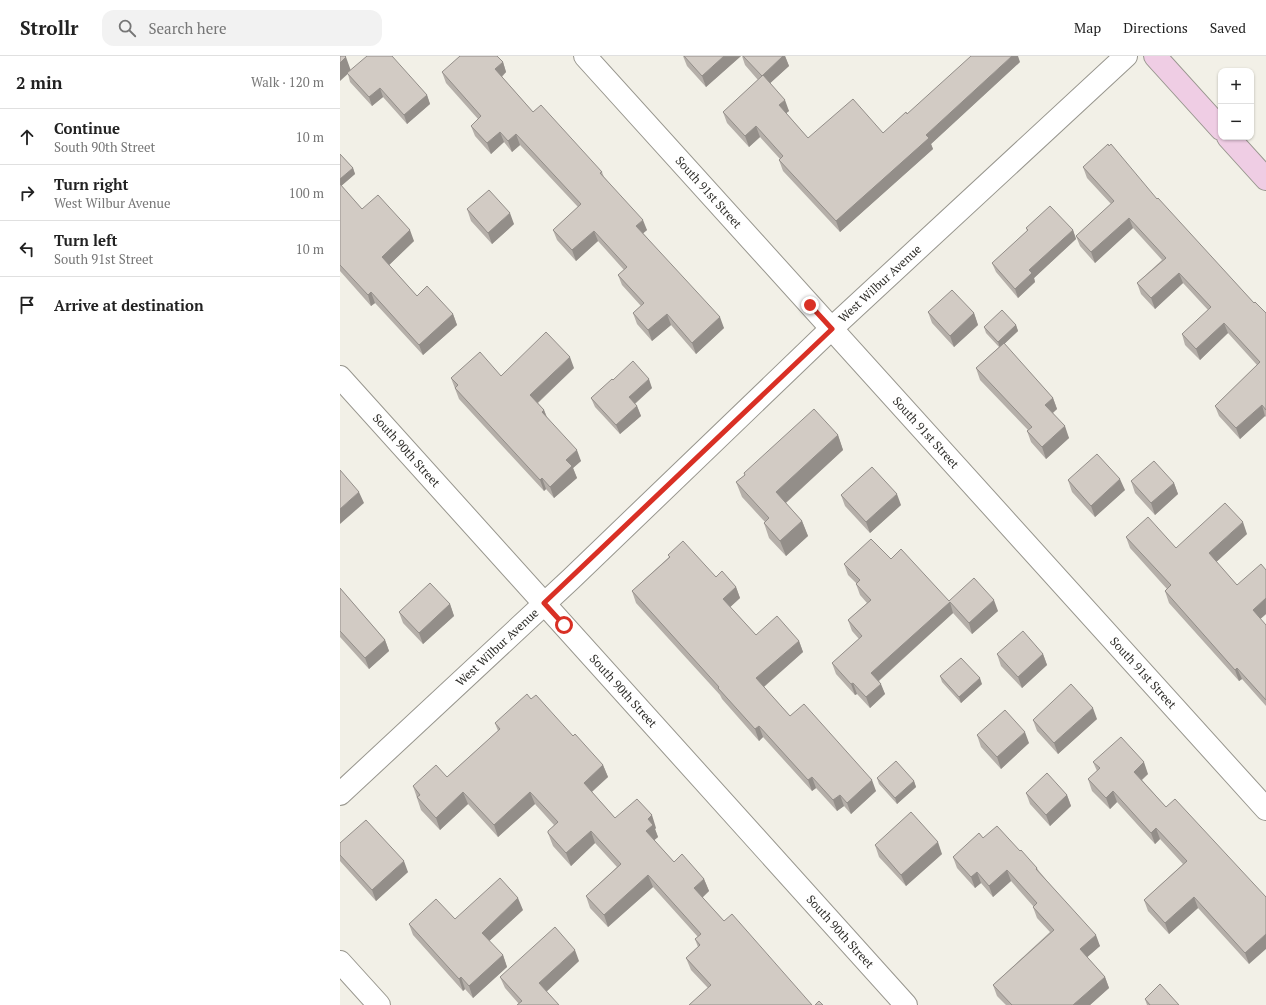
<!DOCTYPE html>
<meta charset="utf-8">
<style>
body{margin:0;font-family:"PT Serif",serif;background:#f2f2f2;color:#222}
.controls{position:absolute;right:12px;top:12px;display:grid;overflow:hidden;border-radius:8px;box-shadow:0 1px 3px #0004}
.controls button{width:36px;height:36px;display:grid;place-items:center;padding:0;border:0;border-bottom:1px solid #e0e0e0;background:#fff;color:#222;font:20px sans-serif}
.stop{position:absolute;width:12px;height:12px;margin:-9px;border:3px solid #d93025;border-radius:50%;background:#fff}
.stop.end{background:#d93025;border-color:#fff;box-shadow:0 1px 4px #0008}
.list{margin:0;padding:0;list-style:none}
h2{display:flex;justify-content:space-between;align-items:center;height:52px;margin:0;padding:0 16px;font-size:17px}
h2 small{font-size:13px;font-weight:400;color:#767676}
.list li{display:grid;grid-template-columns:26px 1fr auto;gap:12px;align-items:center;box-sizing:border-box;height:56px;padding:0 16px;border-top:1px solid #e0e0e0}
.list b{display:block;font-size:15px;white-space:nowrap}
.list p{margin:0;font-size:13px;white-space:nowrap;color:#767676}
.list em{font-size:13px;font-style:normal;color:#767676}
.icon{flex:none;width:22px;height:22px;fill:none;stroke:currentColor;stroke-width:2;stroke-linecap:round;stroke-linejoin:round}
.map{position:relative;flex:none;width:926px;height:949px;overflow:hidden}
header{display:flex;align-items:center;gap:24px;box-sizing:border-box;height:56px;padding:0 20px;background:#fff;border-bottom:1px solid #e0e0e0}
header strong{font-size:19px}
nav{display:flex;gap:22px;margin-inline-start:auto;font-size:14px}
.search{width:280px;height:36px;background:#f2f2f2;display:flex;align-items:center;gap:10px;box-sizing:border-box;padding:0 14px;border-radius:12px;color:#767676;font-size:15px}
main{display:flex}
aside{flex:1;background:#fff}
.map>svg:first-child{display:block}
</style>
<header>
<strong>Strollr</strong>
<div class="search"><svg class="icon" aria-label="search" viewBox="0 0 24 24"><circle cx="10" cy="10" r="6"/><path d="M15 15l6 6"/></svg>Search here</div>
<nav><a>Map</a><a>Directions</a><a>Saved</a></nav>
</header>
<main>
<aside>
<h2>2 min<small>Walk · 120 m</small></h2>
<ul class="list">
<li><svg class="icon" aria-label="ahead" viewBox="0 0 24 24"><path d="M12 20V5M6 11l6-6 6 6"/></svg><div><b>Continue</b><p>South 90th Street</p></div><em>10 m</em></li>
<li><svg class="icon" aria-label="right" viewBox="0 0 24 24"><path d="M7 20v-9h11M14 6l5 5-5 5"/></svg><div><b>Turn right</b><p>West Wilbur Avenue</p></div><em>100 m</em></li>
<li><svg class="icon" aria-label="left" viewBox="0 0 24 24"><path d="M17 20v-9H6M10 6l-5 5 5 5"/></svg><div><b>Turn left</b><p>South 91st Street</p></div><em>10 m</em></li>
<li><svg class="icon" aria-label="arrive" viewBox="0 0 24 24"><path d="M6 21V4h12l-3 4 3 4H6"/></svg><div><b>Arrive at destination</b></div></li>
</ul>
</aside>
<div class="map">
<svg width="926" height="949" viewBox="0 0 926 949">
<rect width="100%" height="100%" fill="#f2f0e7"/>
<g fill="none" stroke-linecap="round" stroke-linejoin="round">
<defs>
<g id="minor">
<path id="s1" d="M245 0 926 753"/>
<path id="s2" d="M0 321 566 949"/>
<path id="s3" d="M0 738 231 523 491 273 786 0"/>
<path d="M0 906 39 949"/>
</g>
<path id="secondary" d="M815 0 881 73
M888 81 926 123"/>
</defs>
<!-- minor casing -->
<use href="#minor" stroke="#98968e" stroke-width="24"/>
<!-- secondary casing -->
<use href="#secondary" stroke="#98968e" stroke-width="24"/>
<!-- minor -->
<use href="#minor" stroke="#fff" stroke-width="22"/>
<!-- secondary -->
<use href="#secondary" stroke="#efcde4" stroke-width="22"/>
</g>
<!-- wall -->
<path fill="#b5afa9" d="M343 0H401L366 31 347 10Z
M402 0H445L449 10 430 27 449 55 446 57 468 82 543 77 567 58 680 6 591 88 593 93 500 176 443 115 439 104 440 103 420 81 409 91 387 67 383 56 418 24 405 9Z
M163 6 166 16 162 21 193 56 262 116 264 121 307 174 303 177 384 272 356 298 331 269 312 285 297 268 293 257 301 250 282 229 278 219 284 214 258 185 236 205 217 184 213 174 238 151 180 89 172 96 164 86 151 98 135 80 131 70 138 63 106 27 102 16Z
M11 14 87 39 90 48 67 68 43 41 32 50 10 26 8 18Z
M0 98 13 112 15 118 1 130 22 153 74 185 49 209 77 240 113 258 117 269 83 299 35 247 31 250 0 215Z
M743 111 817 143 914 247 926 257V361L925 360 900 383 879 360 875 350 917 309 888 277 860 304 845 289 842 278 868 254 843 227 815 253 801 238 797 227 822 204 793 172 755 207 740 190 736 180 771 148 747 122Z
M127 153 174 168 152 188 131 165Z
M686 172 733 174 736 183 694 222 695 226 678 242 656 216 652 207 687 175Z
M588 256 634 257 638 269 614 291 592 267Z
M676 269 678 275 664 288 713 342 717 353 713 357 729 382 706 403 691 386 687 375 688 374 640 324 636 312 659 291 646 277 644 271Z
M234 312 198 347 204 354 207 361 241 405 233 412 237 422 214 442 206 433 204 435 119 343 111 322 161 320Z
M273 324 312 332 295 348 297 350 301 360 280 378 255 351 251 342Z
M498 379 503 394 446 447 462 465 468 480 446 500 429 482 424 467 425 466 402 441 396 426 405 419 404 417Z
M728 424 785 434 755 461 732 436Z
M791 425 834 427 838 438 815 459 795 437Z
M501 439 561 449 530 477 505 450Z
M907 478 876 506 897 529 926 514V558L920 563 926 569V650L902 623 899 625 829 547 825 535 827 533 790 492 786 481 836 492Z
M328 499 376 521 396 531 400 542 390 551 416 579 459 585 463 596 424 631 450 660 536 735 511 758 504 750 497 755 476 732 472 735 423 681 419 685 382 643 380 639 296 547 292 535 329 501Z
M551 503 609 545 658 555 632 578 613 557 539 625 545 638 530 652 517 638 515 639 496 618 492 607 519 583 512 575 508 564 527 547 520 539 516 528V527L508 519 504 508Z
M0 532 45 584 49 595 29 613 0 581Z
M110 548 114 560 83 588 63 567 59 556Z
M657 598H703L707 609 682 632 661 610Z
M600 620 642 628 621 647 602 626Z
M191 643 233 680 263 709 268 721 252 736 275 762 316 772 315 773 318 781 314 784 334 806 364 823 369 835 362 841 384 865 472 949 368 932 351 914 346 902 358 891 355 883 358 881 313 831 268 871 250 852 246 840 277 811 255 787 231 810 213 790 208 777 214 769 195 748 158 781 128 748 100 774 81 754 73 730 107 721 158 675 155 667Z
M757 663 718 698 697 675 693 664Z
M637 679 689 687 661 713 641 691Z
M753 706 808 718 802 724 826 751 926 841 909 908 858 852 829 878 808 855 804 844 843 808 820 783 815 788 777 746 770 753 752 735 748 723 757 715Z
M537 722 574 725 576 731 557 748 539 728Z
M686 737 727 739 731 750 710 770 690 748Z
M643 782 680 795 697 812 699 815 760 890 747 901 765 921 769 932 750 949H666L657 940 653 929 710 876 697 862 693 851V850L671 825 653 841 641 827 635 832 617 812 613 801Z
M0 787 68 816 36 845 0 805Z
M535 789 602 798 566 830 539 801Z
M183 854 149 885 163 899 167 911 133 942 125 933 123 935 73 879 69 868 115 863Z
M239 905 206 935 179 948 165 932 160 921Z
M805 943 839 949H807Z"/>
<!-- shaded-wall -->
<path fill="#938e89" d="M384 0H401L366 31 362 20Z
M443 0H445L449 10 426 31 422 20Z
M672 0H678L680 6 591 88 593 93 500 176 496 165 586 79Z
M6 1 11 15 0 25V7Z
M163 6 166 16 158 24 155 13Z
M40 32 43 41 32 50 29 41Z
M87 39 90 48 67 68 64 59Z
M445 44 449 55 443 60 439 49Z
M416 70 420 81 409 91 405 80Z
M160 76 164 86 151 98 147 87Z
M176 78 180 89 172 96 168 85Z
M13 112 15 118 0 131V123Z
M170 157 174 168 152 188 148 177Z
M789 162 793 172 755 207 751 196Z
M303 164 307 174 300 180 296 170Z
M70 174 74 185 46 212 42 201Z
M733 174 736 183 694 222 695 226 678 242 675 233 689 214Z
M254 175 258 185 236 205 232 194Z
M839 217 843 227 815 253 811 242Z
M31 236 35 247 31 250 28 239Z
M634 257 638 269 614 291 610 280Z
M113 258 117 269 83 299 79 289Z
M327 258 331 269 312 285 308 274Z
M380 261 384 272 356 298 352 287Z
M884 267 888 277 860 304 856 293Z
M676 269 678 275 660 292 658 286Z
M230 301 234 312 194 350 190 339Z
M309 323 312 332 292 350 289 341Z
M713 342 717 353 709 360 705 349Z
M922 349 925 360 900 383 896 372Z
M297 350 301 360 280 378 276 369Z
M204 354 208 365 202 356Z
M725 370 729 382 706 403 702 391Z
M498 379 503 394 441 451 436 436Z
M237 394 241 405 233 412 237 422 214 442 210 431 226 404Z
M202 422 206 433 204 435 200 424Z
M780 423 785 434 755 461 751 450Z
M834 427 838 438 815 459 811 447Z
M19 436 24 447 0 468V453Z
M557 438 561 449 530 477 526 466Z
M462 465 468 480 446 500 440 485Z
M903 466 907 478 873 509 869 497Z
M396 531 400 542 387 554 383 543Z
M926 542V558L917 566 913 554Z
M654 544 658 555 632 578 629 567Z
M610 546 613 557 535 628 531 617Z
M110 548 114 560 83 588 79 577Z
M45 584 49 595 29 613 25 602Z
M459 585 463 596 420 634 416 622Z
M703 598 707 609 682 632 678 621Z
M897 612 902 623 899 625 895 614Z
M640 622 642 628 621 647 619 641Z
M513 627 517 638 515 639 511 628Z
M541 628 545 638 530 652 526 641Z
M753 652 757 663 718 698 714 687Z
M419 670 423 681 419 685 415 673Z
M685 676 689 687 661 713 657 701Z
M804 706 808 718 798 727 794 716Z
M263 709 268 721 248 739 244 727Z
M472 721 476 732 472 735 468 724Z
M532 724 536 735 511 758 507 747Z
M574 725 576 731 557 748 555 742Z
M773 735 777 746 770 753 766 742Z
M123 736 128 748 100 774 96 762Z
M190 736 195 748 158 781 154 769Z
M500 739 504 750 497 755 493 744Z
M727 739 731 750 710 770 706 759Z
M312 759 316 772 315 773 318 781 310 788 306 775 308 763Z
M816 772 820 783 815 788 811 777Z
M251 775 255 787 231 810 226 797Z
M598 786 602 798 566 830 561 819Z
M64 805 68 816 36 845 32 834Z
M667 814 671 825 653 841 649 830Z
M637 816 641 827 635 832 631 821Z
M308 819 313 831 268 871 264 859Z
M364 823 369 835 359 845 354 832Z
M854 841 858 852 829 878 825 867Z
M178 842 183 854 146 888 142 877Z
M926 878V893L909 908 905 897Z
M756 879 760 890 744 904 740 893Z
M235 894 239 905 203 939 199 927Z
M163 899 167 911 133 942 129 930Z
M121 921 125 933 123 935 119 923Z
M765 921 769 932 750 949H733Z"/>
<!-- building -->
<path fill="#d2cbc4" stroke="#938e89" d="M0 0H5L6 1 0 7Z
M27 0H52L87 39 64 59 40 32 29 41 7 17Z
M120 0H157L163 6 155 13 193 56 201 49 262 116 260 117 303 164 296 170 380 261 352 287 327 258 308 274 293 257 304 247 278 219 287 211 254 175 232 194 213 174 241 148 176 78 168 85 160 76 147 87 131 70 141 60 102 16Z
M344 0H384L362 20Z
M403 0H443L422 20Z
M631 0H672L586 79 589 82 496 165 439 104 443 100 416 70 405 80 383 56 423 19 445 44 439 49 468 82 513 43 543 77 566 56 567 58Z
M768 88 769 90 771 88 817 143 818 142 914 247 915 246 926 257V354L922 349 896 372 875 350 920 306 884 267 856 293 842 278 871 251 839 217 811 242 797 227 826 202 789 162 751 196 736 180 774 145 743 111Z
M0 98 13 112 0 123Z
M0 128 22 153 38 139 70 174 42 201 77 240 87 230 113 258 79 289 31 236 28 239 0 209Z
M149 134 170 157 148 177 127 153Z
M710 150 733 174 689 214 692 217 675 233 652 207 688 174 686 172Z
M612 234 634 257 610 280 588 256Z
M662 254 676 269 658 286 644 271Z
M206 276 230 301 190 339 204 354 202 356 237 394 226 404 232 410 210 431 202 422 200 424 115 332 118 329 111 322 140 296 161 320Z
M664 287 713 342 705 349 725 370 702 391 687 375 692 371 636 312Z
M293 305 309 323 289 341 297 350 276 369 251 342 272 323 273 324Z
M474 353 498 379 436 436 462 465 440 485 424 467 429 462 396 426 405 419 404 417Z
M757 398 780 423 751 450 728 424Z
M814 405 834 427 811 447 791 425Z
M532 411 557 438 526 466 501 439Z
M0 414 19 436 0 453Z
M885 447 903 466 869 497 897 529 921 508 926 514V542L913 554 926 569V644L897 612 895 614 825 535 831 529 786 481 808 461 836 492Z
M531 483 551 503 561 493 609 545 634 522 654 544 629 567 610 546 531 617 541 628 526 641 513 627 511 628 492 607 522 580 508 564 531 544 516 528 520 524 504 508Z
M343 485 376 521 382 515 396 531 383 543 416 579 437 560 459 585 416 622 450 660 464 648 532 724 507 747 500 739 493 744 472 721 468 724 419 670 415 673 378 632 379 631 292 535 330 501 328 499Z
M90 527 110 548 79 577 59 556Z
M0 532 45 584 25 602 0 575Z
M683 575 703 598 678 621 657 598Z
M621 602 640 622 619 641 600 620Z
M731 628 753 652 714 687 693 664Z
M187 638 191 643 196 639 233 680 235 678 263 709 244 727 275 762 297 743 312 759 308 763 313 769 306 775 334 806 342 798 364 823 354 832 384 865 392 858 472 949H349L371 929 346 902 360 889 355 883 361 878 308 819 264 859 246 840 281 808 251 775 226 797 208 777V775L218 766 190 736 154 769 123 736 96 762 77 741 80 739 73 730 96 709 107 721 160 673 155 667Z
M665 654 685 676 657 701 637 679Z
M781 681 804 706 794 716 826 751 835 743 926 841V878L905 897 854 841 825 867 804 844 847 805 816 772 811 777 773 735 766 742 748 723 760 712 753 706Z
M556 705 574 725 555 742 537 722Z
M707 717 727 739 706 759 686 737Z
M571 756 598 786 561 819 535 789Z
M26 764 64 805 32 834 0 799V787Z
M657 770 680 795 681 794 697 812 696 813 756 879 740 893 765 921 733 949H672L653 929 714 874 693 851 697 847 667 814 649 830 637 816 631 821 613 801 639 777 643 782Z
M160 822 178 842 142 877 163 899 129 930 121 921 119 923 69 868 96 843 115 863Z
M215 871 235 894 199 927 219 949H177L182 945 160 921Z
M820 928 839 949H810L805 943Z
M479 945 483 949H475Z"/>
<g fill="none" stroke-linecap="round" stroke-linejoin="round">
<!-- route -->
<path stroke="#d93025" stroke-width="5" d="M224 569 204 547 492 273 470 249"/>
</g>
<g text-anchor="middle" stroke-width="4" stroke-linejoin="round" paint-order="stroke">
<!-- street labels -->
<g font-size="12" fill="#2f2e2a" stroke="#fffdf4">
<text dy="4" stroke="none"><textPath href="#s1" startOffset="184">South 91st Street</textPath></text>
<text dy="4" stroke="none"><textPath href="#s3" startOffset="743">West Wilbur Avenue</textPath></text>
<text dy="4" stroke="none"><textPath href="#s1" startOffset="508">South 91st Street</textPath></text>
<text dy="4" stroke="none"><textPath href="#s2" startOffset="99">South 90th Street</textPath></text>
<text dy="4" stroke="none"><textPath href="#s3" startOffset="215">West Wilbur Avenue</textPath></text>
<text dy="4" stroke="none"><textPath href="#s1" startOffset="832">South 91st Street</textPath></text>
<text dy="4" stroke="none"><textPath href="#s2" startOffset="423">South 90th Street</textPath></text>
<text dy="4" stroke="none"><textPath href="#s2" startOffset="747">South 90th Street</textPath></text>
</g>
</g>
</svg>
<div class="controls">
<button>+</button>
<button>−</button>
</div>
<div class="stop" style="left:224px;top:569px"></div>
<div class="stop end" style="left:470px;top:249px"></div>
</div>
</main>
